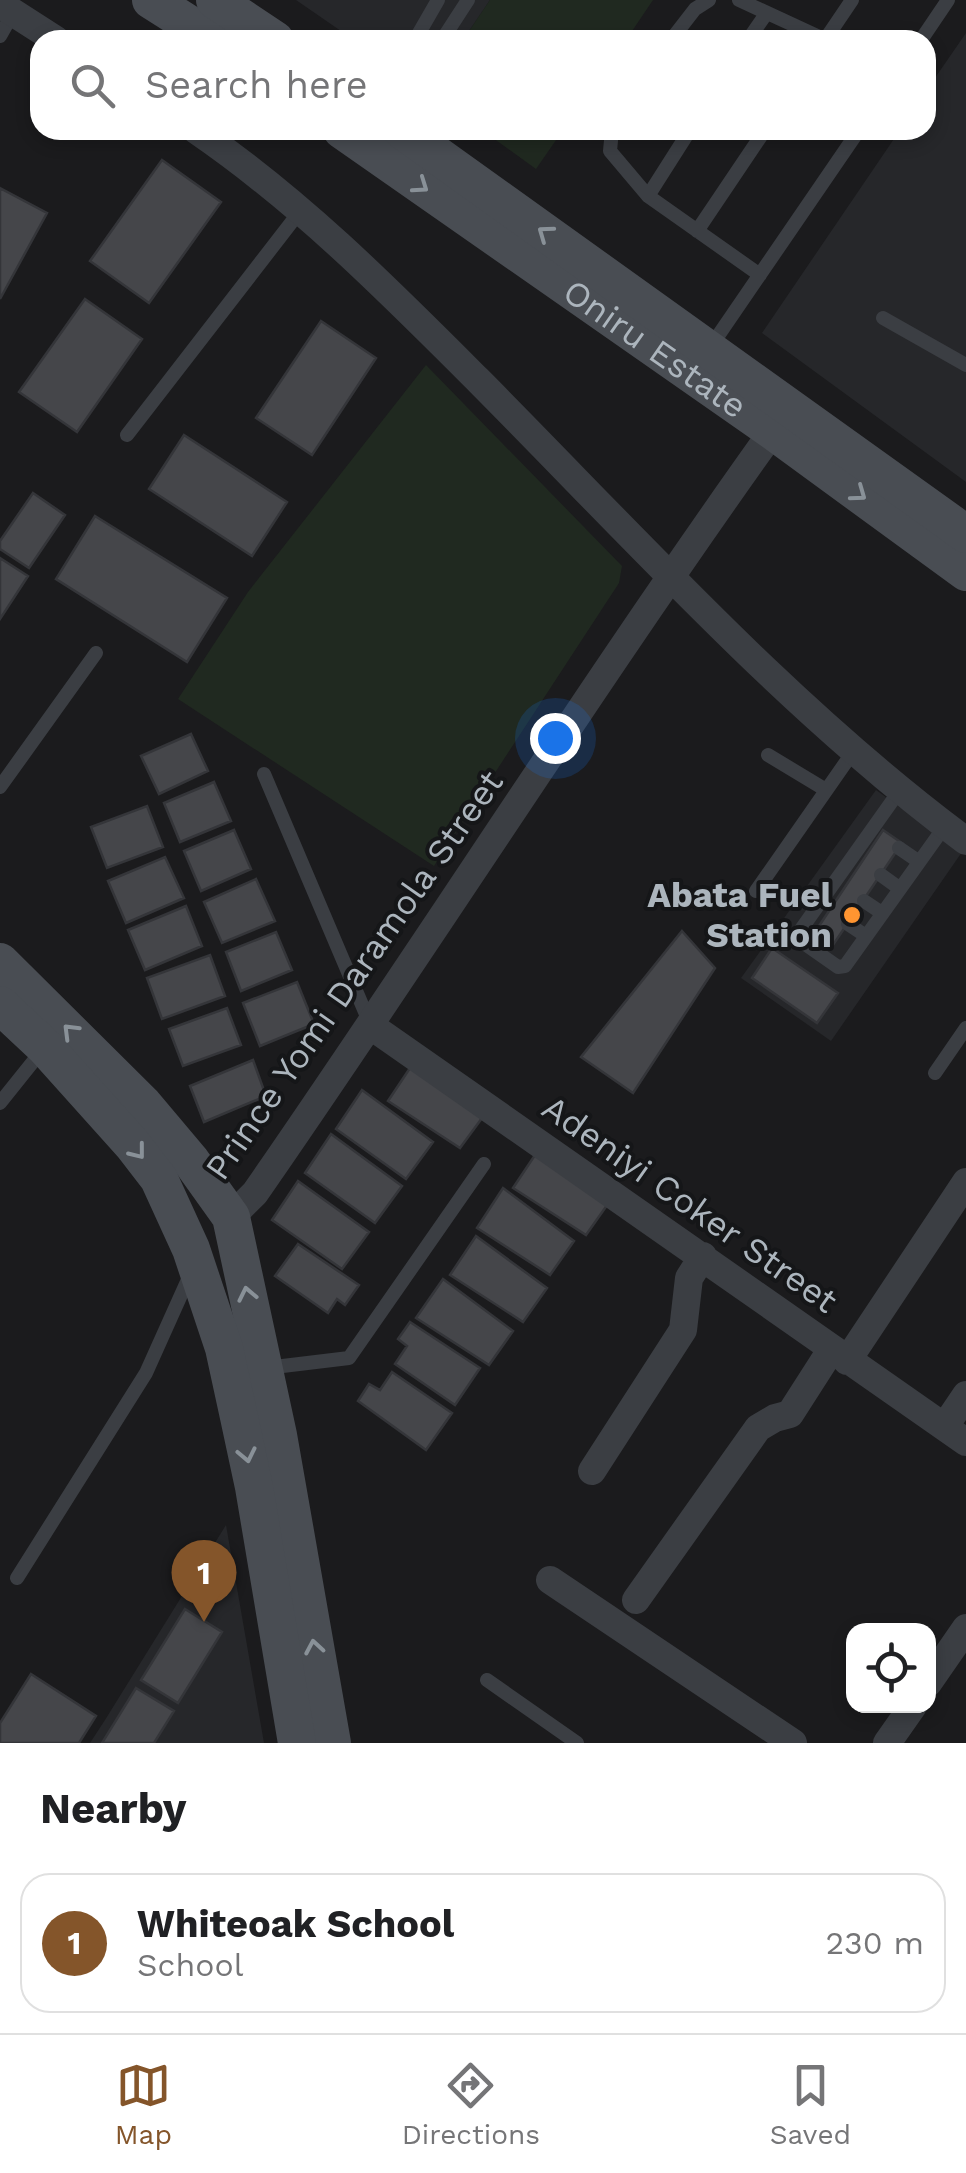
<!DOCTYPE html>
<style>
body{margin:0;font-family:"Work Sans",sans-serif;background:#f6f6f6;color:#202124}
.controls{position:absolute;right:30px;bottom:30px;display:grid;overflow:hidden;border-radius:20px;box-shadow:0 5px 15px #0003}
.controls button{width:90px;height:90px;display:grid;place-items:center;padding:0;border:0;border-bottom:2px solid #e0e0e0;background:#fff;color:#202124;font:50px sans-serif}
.you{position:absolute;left:555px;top:738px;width:35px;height:35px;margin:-25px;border:8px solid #fff;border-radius:50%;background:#1a73e8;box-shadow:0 0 0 15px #1a73e833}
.badge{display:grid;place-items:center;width:65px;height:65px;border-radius:50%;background:#84552a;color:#fff;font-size:32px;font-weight:700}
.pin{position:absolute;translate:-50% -82px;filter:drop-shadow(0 2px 5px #0008)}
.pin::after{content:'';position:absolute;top:52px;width:35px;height:30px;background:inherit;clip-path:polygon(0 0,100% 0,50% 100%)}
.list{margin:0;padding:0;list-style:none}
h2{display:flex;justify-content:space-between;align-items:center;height:130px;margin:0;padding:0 40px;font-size:42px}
h2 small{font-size:32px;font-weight:400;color:#757577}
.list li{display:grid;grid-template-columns:65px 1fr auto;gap:30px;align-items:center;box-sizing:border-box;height:140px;margin:0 20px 20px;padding:0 20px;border:2px solid #e0e0e0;border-radius:30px}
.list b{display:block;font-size:38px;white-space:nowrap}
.list p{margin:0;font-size:32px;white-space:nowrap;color:#757577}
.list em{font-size:32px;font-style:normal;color:#757577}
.icon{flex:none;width:55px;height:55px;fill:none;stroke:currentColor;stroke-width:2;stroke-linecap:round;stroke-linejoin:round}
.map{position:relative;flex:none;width:966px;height:1743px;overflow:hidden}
.search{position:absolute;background:#fff;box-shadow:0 5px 15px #0003;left:30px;right:30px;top:30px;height:110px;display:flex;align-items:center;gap:25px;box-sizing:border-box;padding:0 35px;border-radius:30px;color:#757577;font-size:38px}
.sheet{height:290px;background:#fff}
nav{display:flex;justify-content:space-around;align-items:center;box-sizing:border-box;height:140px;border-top:2px solid #e0e0e0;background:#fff;font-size:28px;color:#757577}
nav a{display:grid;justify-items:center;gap:5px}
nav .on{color:#84552a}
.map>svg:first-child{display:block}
</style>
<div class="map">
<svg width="966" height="1743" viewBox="0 0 966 1743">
<rect width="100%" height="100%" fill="#1b1b1d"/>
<!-- built -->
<path fill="#26272a" d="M296 0H490L463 40H354Z
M966 33V482L762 333 900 130H926V91Z
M876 790 962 852 831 1041 741 978Z
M226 1525 264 1743H90L105 1720Z"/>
<!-- green -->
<path fill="#202920" d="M490 0H653L626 40H463Z
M482 130H563L536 169Z
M426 365 622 566 619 583 434 866 178 699 248 592Z"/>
<!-- building -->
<path fill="#45464a" stroke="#343539" stroke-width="2.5" d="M162 160 221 202 149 303 90 261Z
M0 188 47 213 0 299Z
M85 299 142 339 77 432 19 392Z
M321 321 376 358 312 455 256 418Z
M184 435 287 502 252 556 149 489Z
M33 493 65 515 29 568 0 549V541Z
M95 516 227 598 187 662 56 579Z
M0 558 28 576 0 619Z
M191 734 208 771 159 794 141 756Z
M214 782 231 821 180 842 164 803Z
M147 806 163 847 107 868 91 827Z
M234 830 251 869 201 891 184 851Z
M883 830 902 843 833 945 815 932Z
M165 857 184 898 126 923 108 881Z
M256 879 275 921 222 943 204 902Z
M186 906 202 946 145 970 128 930Z
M682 931 715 968 633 1093 581 1057Z
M276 932 292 970 241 991 226 952Z
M772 948 838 993 817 1023 752 978Z
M210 955 225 996 162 1019 147 978Z
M297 982 314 1024 260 1046 243 1003Z
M227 1008 241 1045 183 1066 169 1029Z
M253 1060 266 1096 204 1122 190 1086Z
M414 1062 485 1114 460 1148 388 1101Z
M362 1090 433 1142 406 1179 336 1129Z
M331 1134 402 1186 375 1223 305 1173Z
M539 1149 610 1201 586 1235 513 1188Z
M298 1181 369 1232 342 1269 272 1220Z
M503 1188 574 1241 550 1275 477 1228Z
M476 1236 547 1288 523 1322 450 1275Z
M298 1244 359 1285 345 1305 337 1299 328 1313 275 1276Z
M443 1279 513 1331 489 1365 416 1318Z
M410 1322 480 1368 455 1405 395 1364 407 1346 398 1339Z
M392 1372 452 1413 426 1450 358 1401 369 1384 380 1390Z
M185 1609 222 1632 178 1703 141 1680Z
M31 1674 96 1716 79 1743H0V1723Z
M136 1688 174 1711 154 1743H102Z"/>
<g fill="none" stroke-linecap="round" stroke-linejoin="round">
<!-- lane -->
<path stroke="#3b3e43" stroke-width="14" d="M739 0 826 40
M0 36 13 13
M415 40 438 0
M442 40 468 0
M671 40 695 9 709 0
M748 40 766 14
M825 40 852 0
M921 40 948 0
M612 130 610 151 648 196 760 275
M648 196 690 130
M697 231 765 130
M883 318 966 365
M709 349 859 130
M127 435 301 210
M768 755 826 790
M264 774 371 1026
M0 787 96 653
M900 790 797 935 798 939 838 967 845 966 945 826
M899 848 918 861
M881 875 899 888
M756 891 853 752
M864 901 882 913
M848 924 866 936
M935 1073 966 1028
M0 1103 44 1048
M266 1368 349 1358 484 1164
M17 1578 146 1373 190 1275
M487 1680 577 1743"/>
<!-- street -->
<path stroke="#3b3e43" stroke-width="28" d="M0 4 56 40
M196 130C301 202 388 290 478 380 633 536 789 710 966 841
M371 1026 966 1442
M231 1217 255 1193C430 941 594 681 773 431
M847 1361 966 1182
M945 1426 966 1395
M592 1471 683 1330 689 1278 703 1256
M550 1580 793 1743
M636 1600 758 1428 775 1418 790 1414 831 1350
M928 1683 966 1628
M887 1743 913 1706"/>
<!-- secondary -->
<g stroke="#494d53" stroke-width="38">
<path d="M151 0 214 40"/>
<path d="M215 0 275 40"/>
<path id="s1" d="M342 130 773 431 966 572"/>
<path d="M402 130 966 534"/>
<path d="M0 962 143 1104 191 1161 231 1217 278 1435 332 1743"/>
<path d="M0 1005 45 1047 132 1144 159 1179 191 1249 224 1348 239 1417 254 1487 297 1743"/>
</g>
</g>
<!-- one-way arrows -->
<defs><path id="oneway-chevron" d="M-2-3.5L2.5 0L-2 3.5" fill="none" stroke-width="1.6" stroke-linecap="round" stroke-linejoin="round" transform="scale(2.5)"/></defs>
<g stroke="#899198">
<use href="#oneway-chevron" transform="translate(421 186) rotate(35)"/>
<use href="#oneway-chevron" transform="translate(545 233) rotate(-144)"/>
<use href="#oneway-chevron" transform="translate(859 494) rotate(36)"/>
<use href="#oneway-chevron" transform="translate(70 1031) rotate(-135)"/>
<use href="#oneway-chevron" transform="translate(138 1152) rotate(52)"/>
<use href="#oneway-chevron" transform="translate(247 1294) rotate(-102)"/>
<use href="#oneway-chevron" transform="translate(247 1455) rotate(78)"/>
<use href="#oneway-chevron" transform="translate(314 1647) rotate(-100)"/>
</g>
<!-- markers -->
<circle fill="#ff9531" stroke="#151618" stroke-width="4" cx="852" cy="915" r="10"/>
<g text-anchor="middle" stroke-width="8" stroke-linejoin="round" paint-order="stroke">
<!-- street labels -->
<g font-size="35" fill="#acb5bd" stroke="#151618">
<text dy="12" stroke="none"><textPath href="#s1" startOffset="382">Oniru Estate</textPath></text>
<text transform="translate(354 975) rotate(-55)" y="12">Prince Yomi Daramola Street</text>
<text transform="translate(690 1204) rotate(35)" y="12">Adeniyi Coker Street</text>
</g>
<!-- poi labels -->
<g font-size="35" font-weight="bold" fill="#acb5bd" stroke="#151618" text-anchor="end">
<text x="832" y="907">Abata Fuel<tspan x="832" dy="40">Station</tspan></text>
</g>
</g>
</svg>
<div class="controls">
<button><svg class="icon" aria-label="locate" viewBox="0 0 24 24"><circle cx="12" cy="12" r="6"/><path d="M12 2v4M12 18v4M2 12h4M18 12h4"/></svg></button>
</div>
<div class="you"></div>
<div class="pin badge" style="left:204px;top:1622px">1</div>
<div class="search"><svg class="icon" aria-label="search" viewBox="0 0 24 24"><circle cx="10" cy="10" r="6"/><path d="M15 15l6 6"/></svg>Search here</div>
</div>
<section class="sheet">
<h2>Nearby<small></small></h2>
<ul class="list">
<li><span class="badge">1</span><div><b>Whiteoak School</b><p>School</p></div><em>230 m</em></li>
</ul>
</section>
<nav>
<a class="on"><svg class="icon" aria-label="map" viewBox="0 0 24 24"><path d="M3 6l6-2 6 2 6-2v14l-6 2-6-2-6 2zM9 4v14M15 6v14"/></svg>Map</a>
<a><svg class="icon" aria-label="directions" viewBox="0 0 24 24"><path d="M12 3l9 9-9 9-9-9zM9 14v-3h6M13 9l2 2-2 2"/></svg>Directions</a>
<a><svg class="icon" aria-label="saved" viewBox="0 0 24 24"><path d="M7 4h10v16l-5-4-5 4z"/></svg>Saved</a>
</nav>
